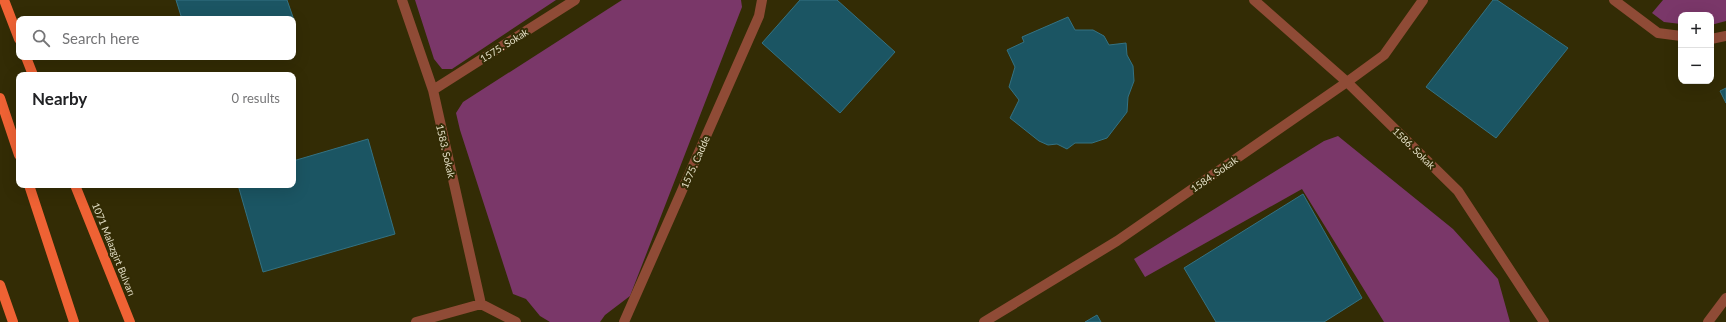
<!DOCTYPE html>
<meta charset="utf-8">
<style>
body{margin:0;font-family:Lato,sans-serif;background:#f6f6f6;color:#202124}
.controls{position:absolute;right:12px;top:12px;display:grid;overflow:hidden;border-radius:8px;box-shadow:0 4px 16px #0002}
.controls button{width:36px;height:36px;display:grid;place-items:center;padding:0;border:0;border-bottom:1px solid #e0e0e0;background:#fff;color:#202124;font:20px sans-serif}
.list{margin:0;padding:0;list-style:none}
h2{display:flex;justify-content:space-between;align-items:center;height:52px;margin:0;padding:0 16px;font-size:17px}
h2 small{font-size:13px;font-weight:400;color:#757577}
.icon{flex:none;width:22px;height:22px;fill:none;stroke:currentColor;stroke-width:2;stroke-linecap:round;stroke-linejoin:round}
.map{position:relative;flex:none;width:1726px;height:322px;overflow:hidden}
.search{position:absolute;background:#fff;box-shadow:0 4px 16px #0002;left:16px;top:16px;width:280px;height:44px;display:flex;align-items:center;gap:10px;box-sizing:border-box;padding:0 14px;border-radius:8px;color:#757577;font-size:15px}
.panel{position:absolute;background:#fff;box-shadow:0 4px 16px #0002;left:16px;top:72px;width:280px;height:116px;border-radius:8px}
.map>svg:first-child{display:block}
</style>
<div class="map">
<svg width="1726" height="322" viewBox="0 0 1726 322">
<rect width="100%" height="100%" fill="#332c05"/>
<!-- green -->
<path fill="#7a3769" d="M415 0H556L452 69H442L434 59Z
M622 0H741L742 7 630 296 605 315 600 322H550L540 316 526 299 513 294 460 130 456 113 463 102Z
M1663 0H1726V21L1711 25V15H1681V24L1664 22 1652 13Z
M1338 136 1453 229 1498 279 1510 322H1384L1302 189 1145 277 1134 259 1324 141Z"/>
<!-- building -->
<path fill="#1b5563" stroke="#347283" d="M176 0H287L294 20 293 19H182Z
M800 0H837L895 52 840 113 762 43Z
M1493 0H1497L1568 48 1496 138 1426 87Z
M1068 17 1075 30H1093L1104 36 1109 45 1126 43 1127 55 1133 66 1134 81 1128 97 1127 112 1107 138 1092 143H1075L1067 149 1057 144 1048 145 1039 141 1010 118 1019 100 1009 87 1015 67 1007 50 1024 42 1022 37Z
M1726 88V103L1720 91Z
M368 139 395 234 263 272 238 185H293V161Z
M1303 194 1362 298 1324 322H1216L1184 268Z
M1097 315 1101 322H1085Z"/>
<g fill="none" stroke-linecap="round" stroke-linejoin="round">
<!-- street -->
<path stroke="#8f4b36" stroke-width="10" d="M402 0 433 90 481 304
M1254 0 1347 82 1458 191 1544 322
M1614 0 1658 33 1681 36
M1711 39 1726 36
M433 90 575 0
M481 304 516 322
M416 322 481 304
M624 322 759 16 762 0
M984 322 1117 241 1347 82 1384 55 1423 0
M1708 322 1726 298"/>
<!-- primary -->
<path stroke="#ef6234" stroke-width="10" d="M4 0 19 39
M26 57 33 75
M0 98 19 155
M29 185 74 322
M75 185 130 322
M0 285 13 322"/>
</g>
<g text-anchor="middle" stroke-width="4" stroke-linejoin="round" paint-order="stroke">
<!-- street labels -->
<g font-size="10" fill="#e2ddc4" stroke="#332c05">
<text transform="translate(504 45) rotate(-32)" y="4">1575. Sokak</text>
<text transform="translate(1414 148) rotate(44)" y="4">1586. Sokak</text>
<text transform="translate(446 151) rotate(77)" y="4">1583. Sokak</text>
<text transform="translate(695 162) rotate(-66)" y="4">1575. Cadde</text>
<text transform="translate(1214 174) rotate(-35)" y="4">1584. Sokak</text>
<text transform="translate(114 249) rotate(68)" y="4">1071 Malazgirt Bulvarı</text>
</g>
</g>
</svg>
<div class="controls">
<button>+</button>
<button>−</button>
</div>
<div class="search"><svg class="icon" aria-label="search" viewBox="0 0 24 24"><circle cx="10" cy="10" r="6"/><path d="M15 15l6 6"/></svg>Search here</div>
<section class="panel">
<h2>Nearby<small>0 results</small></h2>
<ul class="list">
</ul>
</section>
</div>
